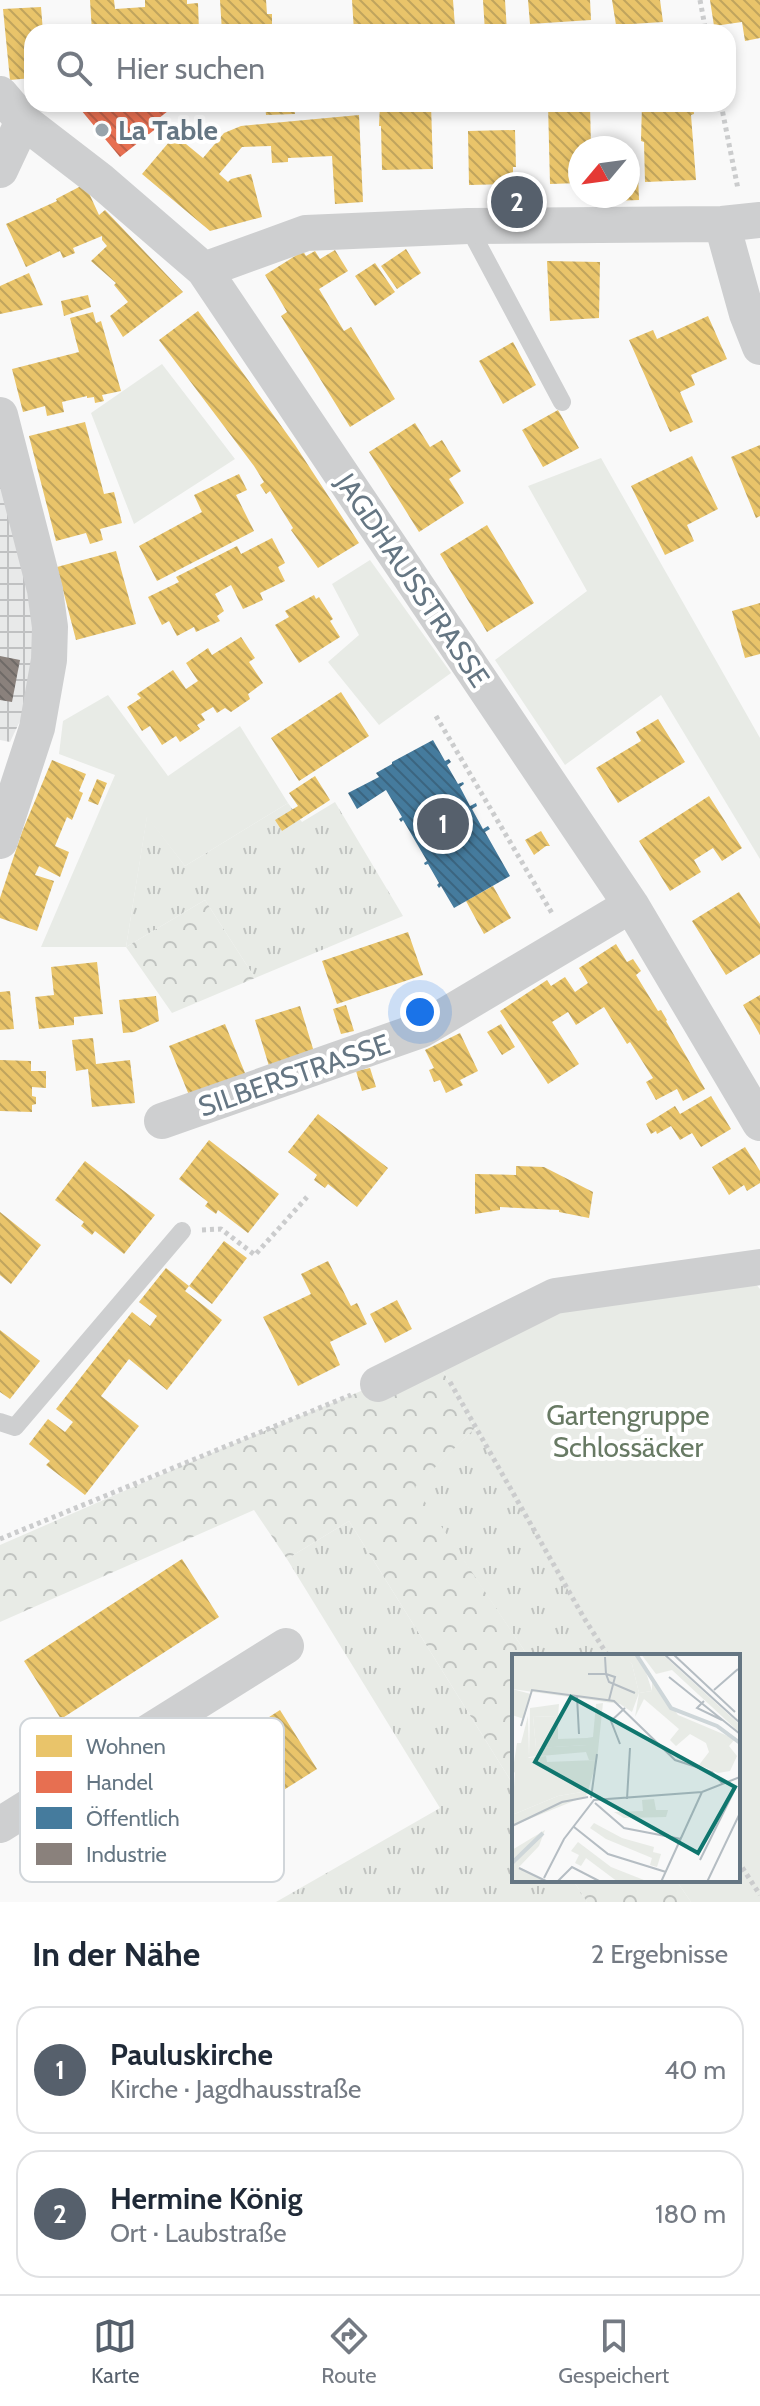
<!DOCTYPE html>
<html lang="de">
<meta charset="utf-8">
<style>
body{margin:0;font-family:Cabin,sans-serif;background:#f6f6f7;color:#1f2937}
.compass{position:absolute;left:568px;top:136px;width:72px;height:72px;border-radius:50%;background:#fff;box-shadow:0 4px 12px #0003;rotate:241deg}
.you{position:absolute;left:420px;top:1012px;width:28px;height:28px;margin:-20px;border:6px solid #fff;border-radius:50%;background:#1a73e8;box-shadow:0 0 0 12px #1a73e833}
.badge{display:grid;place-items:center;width:52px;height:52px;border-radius:50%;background:#56606c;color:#fff;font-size:26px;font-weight:700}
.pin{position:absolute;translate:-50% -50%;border:4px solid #fff;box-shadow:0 2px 8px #0006}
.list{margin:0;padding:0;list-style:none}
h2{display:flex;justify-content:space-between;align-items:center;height:104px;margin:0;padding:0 32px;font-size:34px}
h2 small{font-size:26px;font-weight:400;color:#747a83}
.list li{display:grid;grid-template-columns:52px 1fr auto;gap:24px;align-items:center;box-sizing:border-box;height:128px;margin:0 16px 16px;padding:0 16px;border:2px solid #e0e1e3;border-radius:24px}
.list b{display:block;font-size:30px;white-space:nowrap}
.list p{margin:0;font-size:26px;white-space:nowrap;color:#747a83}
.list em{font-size:26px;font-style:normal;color:#747a83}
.icon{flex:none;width:44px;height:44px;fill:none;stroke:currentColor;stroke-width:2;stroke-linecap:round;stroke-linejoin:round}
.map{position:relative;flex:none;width:760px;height:1902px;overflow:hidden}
.search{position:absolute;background:#fff;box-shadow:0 4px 12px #0003;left:24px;right:24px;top:24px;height:88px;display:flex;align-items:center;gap:20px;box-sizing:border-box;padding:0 28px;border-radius:24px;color:#747a83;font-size:30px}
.sheet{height:392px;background:#fff}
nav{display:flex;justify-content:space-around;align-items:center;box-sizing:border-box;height:112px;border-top:2px solid #e0e1e3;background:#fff;font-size:22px;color:#747a83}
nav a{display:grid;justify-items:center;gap:4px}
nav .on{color:#56606c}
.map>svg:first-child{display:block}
</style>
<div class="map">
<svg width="760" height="1902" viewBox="0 0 760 1902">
<defs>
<pattern id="industrial-grid" width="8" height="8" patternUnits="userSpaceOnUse" patternTransform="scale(2)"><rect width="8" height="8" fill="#e8e9e9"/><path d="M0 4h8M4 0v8" fill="none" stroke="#c0c1c2"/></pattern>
<pattern id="grass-tufts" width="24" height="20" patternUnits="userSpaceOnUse" patternTransform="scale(2)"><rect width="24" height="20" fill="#e8ebe6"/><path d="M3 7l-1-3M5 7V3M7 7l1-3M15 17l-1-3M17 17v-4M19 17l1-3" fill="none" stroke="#c0c3c0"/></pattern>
<pattern id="forest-crowns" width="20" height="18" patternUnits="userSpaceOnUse" patternTransform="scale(2)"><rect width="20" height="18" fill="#e8ebe6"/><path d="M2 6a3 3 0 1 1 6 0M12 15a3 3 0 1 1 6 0" fill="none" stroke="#c0c3c0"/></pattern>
<pattern id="homes-back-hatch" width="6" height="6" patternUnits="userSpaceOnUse" patternTransform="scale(2)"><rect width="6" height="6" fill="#e9c46a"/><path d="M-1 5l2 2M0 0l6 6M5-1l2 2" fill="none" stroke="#c0a45d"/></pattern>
<pattern id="shops-back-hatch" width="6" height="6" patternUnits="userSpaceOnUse" patternTransform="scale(2)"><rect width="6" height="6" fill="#e76f51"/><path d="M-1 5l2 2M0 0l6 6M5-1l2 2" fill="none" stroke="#bf6049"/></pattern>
<pattern id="public-back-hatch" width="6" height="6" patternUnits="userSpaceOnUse" patternTransform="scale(2)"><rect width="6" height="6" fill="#457b9d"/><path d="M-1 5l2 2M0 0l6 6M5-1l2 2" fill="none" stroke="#3b6580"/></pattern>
<pattern id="industry-back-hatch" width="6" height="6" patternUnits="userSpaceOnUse" patternTransform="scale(2)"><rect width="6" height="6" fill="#8a817c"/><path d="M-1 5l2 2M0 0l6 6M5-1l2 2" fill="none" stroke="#6f6a67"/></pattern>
</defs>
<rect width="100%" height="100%" fill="#f9f9f9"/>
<!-- industrial -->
<path fill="url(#industrial-grid)" d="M0 419 49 660 10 742 0 740Z"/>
<!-- grass -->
<path fill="url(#grass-tufts)" d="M335 802 403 916 255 978 205 900 126 947 147 816 185 866 288 803 302 822Z
M475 1428 608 1656H528L414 1487Z
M349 1521 514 1786V1880H573L587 1902H276L440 1808 287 1559Z"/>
<!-- forest -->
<path fill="url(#forest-crowns)" d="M205 900 255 978 172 1013 126 947Z
M435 1357 475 1428 415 1487 528 1656H514V1786L349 1521 287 1559 254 1510 0 1622V1545L216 1451 378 1384Z
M573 1880H676L691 1902H587Z"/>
<!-- garden -->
<path fill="#e8ebe6" d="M162 364 235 459 134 524 91 413Z
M601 458 760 738V859L661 695 565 765 495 660 587 591 528 486Z
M370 560 451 673 379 725 328 662 359 635 332 584Z
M108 695 168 776 240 726 288 803 185 866 147 817 126 947H41L115 775 59 754 63 721Z
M755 1283 760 1289V1902H691L676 1880H738V1656H608L584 1618 435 1357 552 1307Z"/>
<!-- homes -->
<path fill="url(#homes-back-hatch)" d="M90 0H114L115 9 145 7V0H187V4L198 3 199 32H92Z
M220 0H266L267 14H272V27L267 28 268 32H222Z
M352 0H453L455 27 354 32Z
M483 0H505L507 32H485Z
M528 0H590L591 20 530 24Z
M612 0H660L663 22 616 25Z
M710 0H760V38L745 41 742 22 714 26Z
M41 7 43 32H32V78L10 80 3 9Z
M162 104H243V106L168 111Z
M265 104H294L295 114 266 115Z
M380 104H431L433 169 382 170 381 126H379Z
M548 104H590L591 148H580V183L550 184Z
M642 104H693L694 114 691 115 696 180 645 182 644 142 641 141Z
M359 115 363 202 335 204 332 156 288 158V162L272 163 271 146 242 147 219 174 228 182 231 179 251 174 262 217 210 231 142 174 175 135 203 158 224 133 241 126Z
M515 130 516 167H513V184L469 185 468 131Z
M628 175H638L639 200 611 201V196H628Z
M81 186 88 191 99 215 105 210 183 292 123 337 110 316 128 302 114 285 116 283 91 261 107 246 102 240V236L73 248 75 253 63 258 60 251 26 267 6 224 57 201 56 199Z
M406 249 421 273 397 289 381 266Z
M335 250 348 271 319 289 344 331 351 327 395 399 350 427 281 316 287 312 265 275 303 251 306 256 315 251 320 259Z
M547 261 600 262 599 318 550 321Z
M375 263 395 292 375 306 355 276Z
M29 273 43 305 0 314V286Z
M88 295 91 307 64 316 61 301Z
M198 311 295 445 359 543 318 568 291 530 293 528 270 491 266 494 260 485 264 482 254 466 159 340Z
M93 312 96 323 101 321 121 391 102 395 104 401 95 403 94 397 87 398V396L62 402 64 412 47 416 45 406 23 412 12 369 79 352 70 318Z
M708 316 727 359 691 375 695 385 680 392 693 422 670 432 629 340 653 330 657 339Z
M513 342 536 385 503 404 479 361Z
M558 410 579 448 543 467 522 430Z
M85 422 104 494 114 492 122 523 100 529 103 540 90 544 86 533 56 541 29 436Z
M415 423 430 447 442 440 461 471 449 479 464 503 419 532 369 452Z
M760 445V516L756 518 731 457Z
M692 456 718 509 687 525 694 541 665 555 631 486Z
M239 474 247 490 236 495 254 531 157 581 139 546 202 512 194 495Z
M487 525 534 603 487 632 440 554Z
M272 538 285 563 278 567 285 581 260 593 263 600 243 609 231 585 215 594 224 611 217 616 220 621 196 632 194 627 177 636 169 621 162 625 148 597 179 582 176 577 237 546 241 554Z
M116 551 136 624 76 640 57 567Z
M314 595 316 599 319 597 333 619 330 621 340 637 299 663 275 625 289 617 285 611Z
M760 603V654L745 658 732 611Z
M241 637 255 658 249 662 263 683 248 694 250 699 231 712 225 708 217 713 213 707 201 714 205 720 197 725 200 729 180 742 176 736 162 745 150 726 142 731 127 707 141 698 137 694 173 670 186 689 198 681 186 663 208 648 212 655Z
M341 692 369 736 299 781 271 738Z
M658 719 685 762 618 803 596 768 641 741 636 732Z
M52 760 86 774 79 791 83 793 72 820 67 817 55 846 69 852 60 877 39 866 35 875 54 881 37 931 0 918V898L22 832Z
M315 776 330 800 282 831 275 820 298 806 289 793Z
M97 779 107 783 98 805 88 801Z
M709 796 742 848 722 861 713 848 694 860 701 872 670 891 639 841Z
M541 831 550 846H546L534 855 525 840Z
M493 886 511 918 484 934 466 901Z
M739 892 760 924V954L726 975 692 921Z
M408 932 423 975 337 1004 322 961Z
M616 944 627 962 633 959 641 971 636 975 658 1011 661 1010 667 1020 666 1021 705 1089 683 1101 677 1089 656 1100 646 1082 653 1078 630 1042 627 1044 604 1007 576 1025 568 1012 552 1022 579 1064 548 1084 500 1011 547 980 551 986 565 977 575 992 588 983 579 968Z
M97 962 103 1014 74 1017V1025L39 1029 35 997 54 995 51 967Z
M10 991 14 1029 0 1030V992Z
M760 995V1035L743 1005Z
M156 996 159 1021 134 1032 123 1033 119 1000Z
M346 1005 354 1031 341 1034 333 1009Z
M300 1006 314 1052 269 1066 255 1020Z
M225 1024 247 1078 191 1100 169 1046Z
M501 1024 515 1047 502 1055 487 1032Z
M460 1033 478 1071 460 1080 463 1085 446 1093 440 1080 434 1082 429 1070 434 1068 425 1050Z
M93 1038 96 1064 130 1060 135 1103 92 1107 88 1069 76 1071 72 1040Z
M0 1060 31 1061V1071H46V1088L32 1087V1096L36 1097V1104L32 1105V1112L0 1111Z
M370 1068 376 1087 362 1091 356 1071Z
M711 1096 731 1129 701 1147 692 1133 680 1140 671 1126 657 1134 656 1131 651 1134 646 1124 675 1106 680 1114Z
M318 1114 388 1168 357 1207 328 1184 325 1188 314 1180 317 1175 288 1152Z
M209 1140 279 1194 248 1233 218 1210 216 1214 205 1206 208 1202 179 1179Z
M745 1147 760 1171V1183L747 1191 744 1185 729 1195 712 1167Z
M85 1161 155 1215 124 1254 95 1231 92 1235 81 1226 84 1222 55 1200Z
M516 1166 544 1167 593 1192 589 1218 559 1212V1210L500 1207V1210L475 1214V1174L516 1175Z
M0 1212 41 1245 11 1284 0 1275Z
M224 1241 247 1258 212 1304 189 1286Z
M328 1261 351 1306 357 1303 367 1324 330 1342 340 1365 298 1386 263 1317 311 1294 301 1274Z
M166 1268 189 1286 185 1291 222 1320 167 1390 129 1359 101 1396 139 1426 85 1495 46 1465 50 1461 29 1444 48 1419 65 1432 73 1422 56 1409 132 1312 150 1326 157 1316 139 1302Z
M397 1300 412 1329 385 1343 370 1314Z
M0 1330 40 1361 10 1399 0 1392Z
M182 1559 219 1617 61 1719 24 1661Z
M280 1710 317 1769 157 1870 120 1813Z"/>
<!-- shops -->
<path fill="url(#shops-back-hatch)" d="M89 104H138L141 107 145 104H162L168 111 154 122 158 127 120 157 81 110Z"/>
<!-- public -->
<path fill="url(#public-back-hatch)" d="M433 740 445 761 449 759 451 762 447 765 458 784 463 782 464 784 460 787 470 806 476 803 477 806 472 809 483 829 488 826 490 829 485 832 510 876 454 908 441 886 439 888 437 885 439 883 428 864 425 865 424 863 427 861 403 820 401 822 399 819 402 817 386 790 357 809 348 793 379 777 376 773 392 764V762Z"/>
<!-- industry -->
<path fill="url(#industry-back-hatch)" d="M0 656 20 660 12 702 0 700Z"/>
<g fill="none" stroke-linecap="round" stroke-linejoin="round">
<!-- path -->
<path stroke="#cbcccd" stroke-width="5" stroke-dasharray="4 4" stroke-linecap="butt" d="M700 0 706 32
M721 104 738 189
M436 716 553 915
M202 1230 221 1229 255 1255 307 1197
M450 1382 584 1618 608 1656
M0 1539 351 1395
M738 1861 760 1895"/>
<!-- lane -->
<path stroke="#cecfd0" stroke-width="18" d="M468 226 562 402
M0 1422 15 1427 182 1231"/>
<!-- street -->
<path stroke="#cecfd0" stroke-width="36" d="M0 94 23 121 101 181 204 270 631 905 760 1123
M0 170 23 121
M722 224 747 314 760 347
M204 270 306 233 468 226 722 224 760 220
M0 415 45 590 50 627 49 660 37 728 0 841
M162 1121 421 1030 631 905
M378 1384 555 1296 760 1267
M0 1825 286 1646"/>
</g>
<!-- markers -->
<circle fill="#99a4ac" stroke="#fff" stroke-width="3" cx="102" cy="130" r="8"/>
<g text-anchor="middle" stroke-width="8" stroke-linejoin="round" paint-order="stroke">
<!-- poi labels -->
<g font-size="28" font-weight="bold" fill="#657683" stroke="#fff" text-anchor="start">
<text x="118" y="140">La Table</text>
</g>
<!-- street labels -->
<g font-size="28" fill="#657683" stroke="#fff">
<text transform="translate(413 580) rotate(56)" y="10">JAGDHAUSSTRASSE</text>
<text transform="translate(294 1075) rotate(-19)" y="10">SILBERSTRASSE</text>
</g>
<!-- park labels -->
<g font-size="28" fill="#687a64" stroke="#fff">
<text x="628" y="1425">Gartengruppe<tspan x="628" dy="32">Schlossäcker</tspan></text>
</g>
</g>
<!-- overview -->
<g transform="translate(512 1654)">
<rect width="228" height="228" fill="#f9f9f9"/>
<path d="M129 0H150L228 71V79L160 16 144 20ZM140 26 166 61 223 85 217 92 225 102 218 117 206 119 187 111 197 98 194 89 178 80 164 92 158 86 167 75 132 45 123 63 127 39 140 37ZM0 35 19 40 12 65 0 61ZM16 62 17 103 0 121 5 89H9ZM21 62 46 63V85L75 84V91L24 94ZM76 137 74 142 0 172V161L46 142Z" fill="#e8ebe6"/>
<path d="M111 0H122L132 12 140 37 127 39 120 10ZM91 49 85 106H77L74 98 17 103 18 54 47 50 46 63 21 62 24 94 75 91V84L81 83 84 50ZM33 176 27 192 7 213 36 228H0V196Z" fill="#e8ebe6"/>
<path d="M0 0H112L120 10 127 39 120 58 108 50 0 35ZM34 102 35 108 85 106 76 137 46 142 0 161 4 105ZM142 145 144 156H156L154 163 112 164 102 158 131 157 130 146ZM82 169 110 184 142 193 141 198 149 200 145 213 138 211 140 204 94 185 78 174ZM66 188 99 213 137 228H106L74 204 69 212 63 209 67 201 59 197Z" fill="#e8ebe6"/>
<path fill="none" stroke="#ced6d9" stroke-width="4" d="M124 0 159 54 205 72 228 89M0 209 31 179"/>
<path fill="none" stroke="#b5bdc3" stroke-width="2" d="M152 0 228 69M161 0 223 58M93 3 94 20 103 23 97 46M76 20H94L97 28 123 39M157 23 228 80M202 36 226 15M65 43 67 80M192 47 185 54 210 66M9 72 20 36 102 47 163 106 200 118 211 130M108 90 99 67 113 54M79 144 85 100M115 145 118 94M83 149 112 174 169 185M0 172 50 148 76 143M62 173 96 200 154 218M188 206 224 133M7 214 36 228M32 224 52 185 82 146 190 138 228 123M45 228 60 213 89 228M149 228 190 138M195 228 228 159"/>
<path fill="#0f766e" fill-opacity="0.15" stroke="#0f766e" stroke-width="4" d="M59 43 223 133 186 199 23 108Z"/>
<rect width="228" height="228" fill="none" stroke="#657683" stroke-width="4"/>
</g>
<!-- legend -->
<rect x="20" y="1718" width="264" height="164" rx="12" fill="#fff" stroke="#d1d6da" stroke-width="2"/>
<rect x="36" y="1735" width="36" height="22" fill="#e9c46a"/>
<rect x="36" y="1771" width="36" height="22" fill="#e76f51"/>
<rect x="36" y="1807" width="36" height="22" fill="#457b9d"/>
<rect x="36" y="1843" width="36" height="22" fill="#8a817c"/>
<g font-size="22" fill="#657683">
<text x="86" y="1754">Wohnen</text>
<text x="86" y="1790">Handel</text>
<text x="86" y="1826">Öffentlich</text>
<text x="86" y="1862">Industrie</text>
</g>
</svg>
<svg class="compass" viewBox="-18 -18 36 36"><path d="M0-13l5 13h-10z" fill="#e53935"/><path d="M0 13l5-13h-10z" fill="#747a83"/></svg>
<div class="you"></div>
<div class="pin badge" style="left:443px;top:824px">1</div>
<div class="pin badge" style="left:517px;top:202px">2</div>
<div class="search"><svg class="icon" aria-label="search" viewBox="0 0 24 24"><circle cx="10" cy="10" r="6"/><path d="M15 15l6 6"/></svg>Hier suchen</div>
</div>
<section class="sheet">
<h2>In der Nähe<small>2 Ergebnisse</small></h2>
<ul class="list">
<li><span class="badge">1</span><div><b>Pauluskirche</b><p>Kirche · Jagdhausstraße</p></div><em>40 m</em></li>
<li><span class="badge">2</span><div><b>Hermine König</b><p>Ort · Laubstraße</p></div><em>180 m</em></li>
</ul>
</section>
<nav>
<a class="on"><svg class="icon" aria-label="map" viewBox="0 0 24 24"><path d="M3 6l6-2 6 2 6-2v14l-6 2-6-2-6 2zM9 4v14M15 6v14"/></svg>Karte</a>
<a><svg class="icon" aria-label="directions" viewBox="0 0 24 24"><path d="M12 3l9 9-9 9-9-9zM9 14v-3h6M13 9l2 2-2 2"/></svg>Route</a>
<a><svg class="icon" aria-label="saved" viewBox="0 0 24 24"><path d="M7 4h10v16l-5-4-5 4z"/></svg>Gespeichert</a>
</nav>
